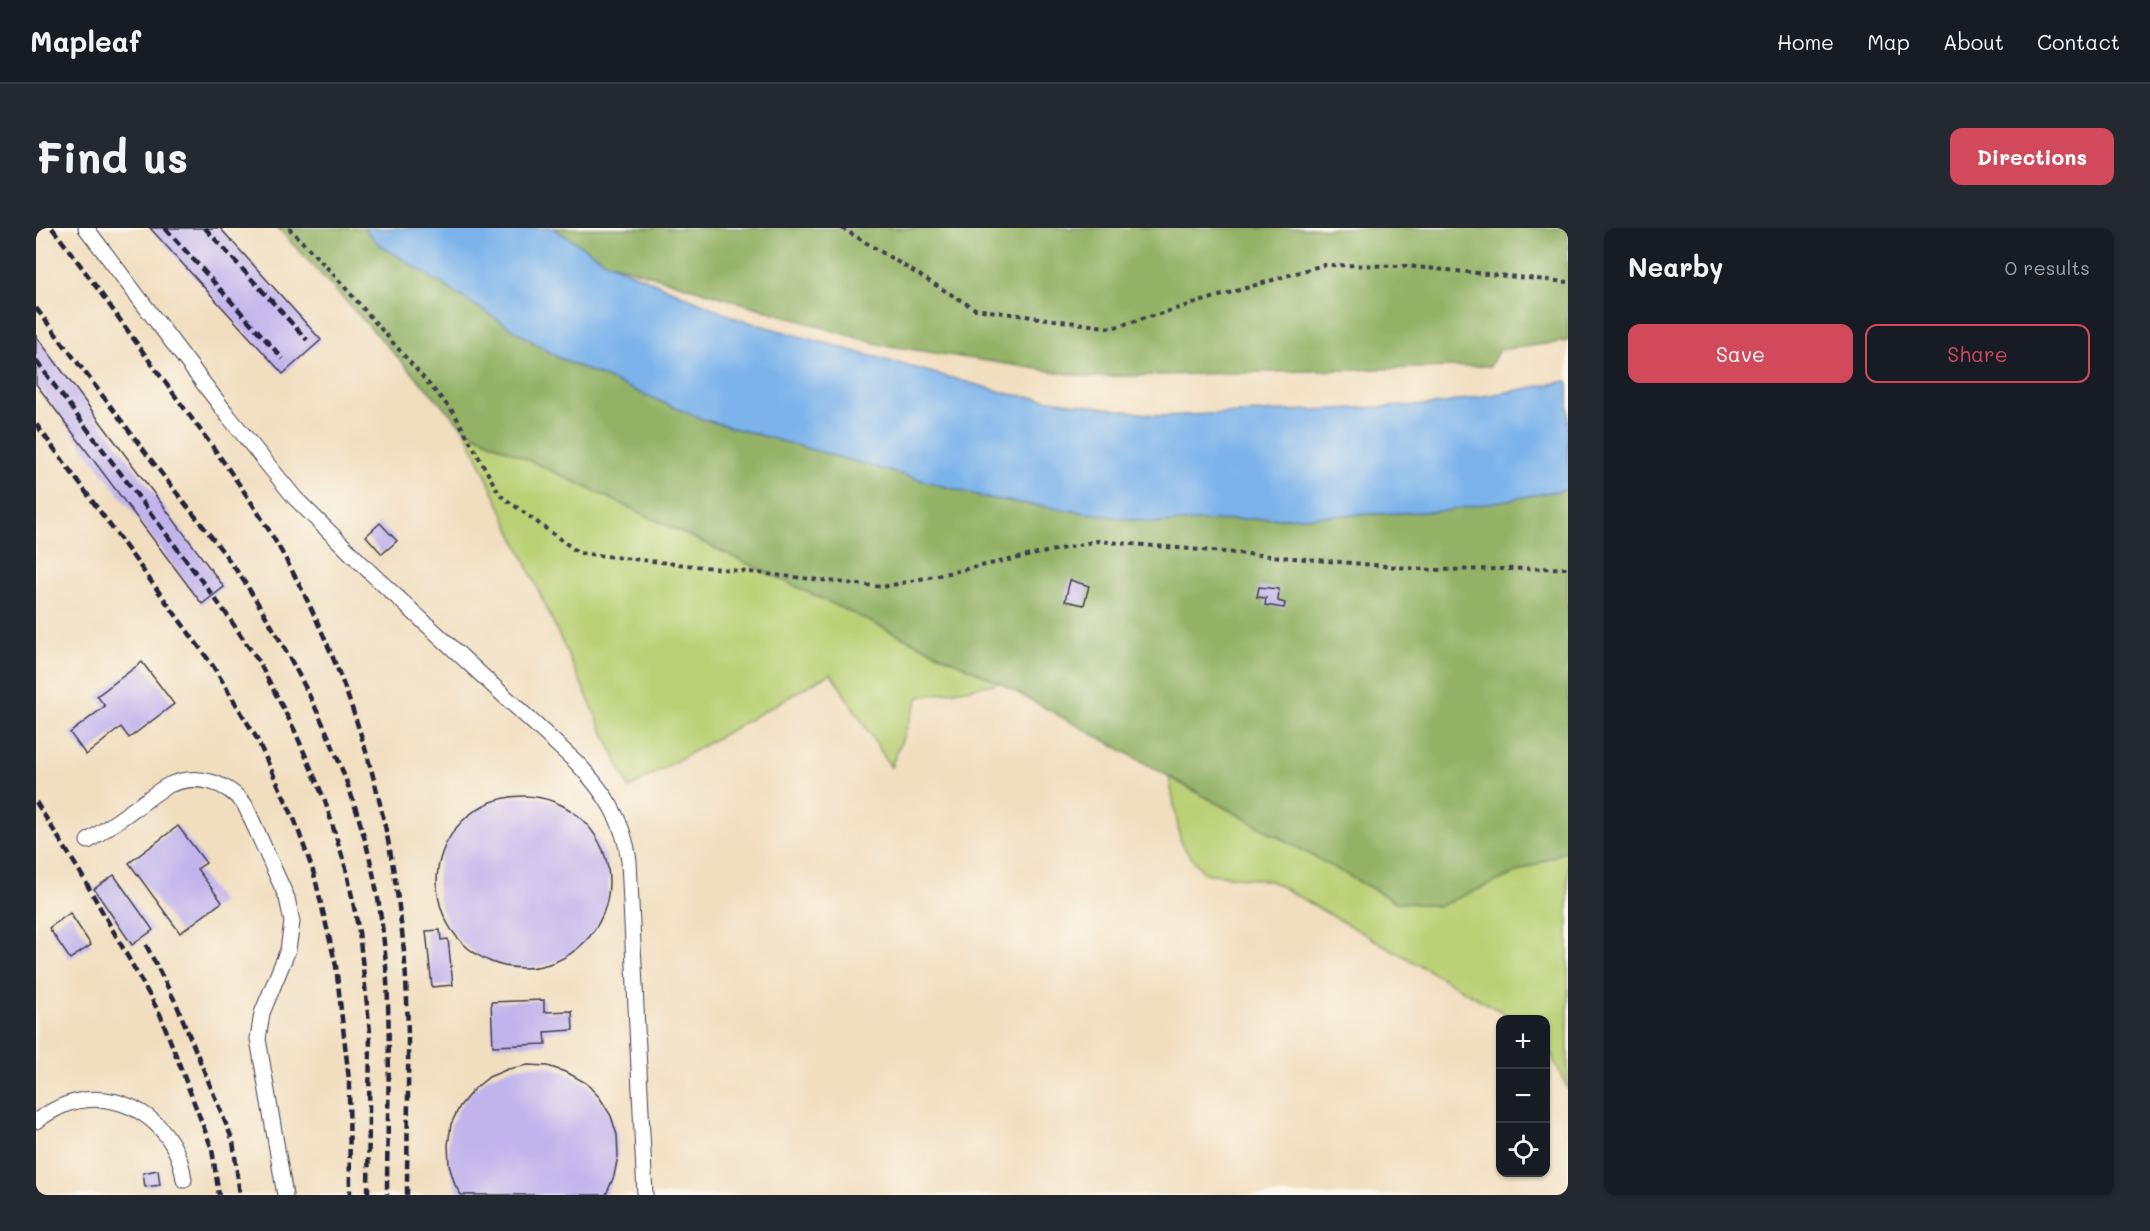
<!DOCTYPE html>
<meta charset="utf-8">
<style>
body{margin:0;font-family:Mali,sans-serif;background:#242831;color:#f1f3f6}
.controls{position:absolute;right:18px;bottom:18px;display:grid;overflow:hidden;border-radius:12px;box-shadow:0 2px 4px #0004}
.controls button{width:54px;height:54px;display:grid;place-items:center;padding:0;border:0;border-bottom:2px solid #363941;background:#171b24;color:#f1f3f6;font:30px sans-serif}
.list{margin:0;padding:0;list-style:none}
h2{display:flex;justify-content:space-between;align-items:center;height:78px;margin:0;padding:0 24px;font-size:26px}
h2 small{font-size:20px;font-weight:400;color:#9ea1a6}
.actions{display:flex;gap:12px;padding:18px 24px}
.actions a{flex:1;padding:14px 0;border:2px solid #d1495b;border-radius:12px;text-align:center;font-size:21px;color:#d1495b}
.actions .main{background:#d1495b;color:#fff}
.icon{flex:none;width:33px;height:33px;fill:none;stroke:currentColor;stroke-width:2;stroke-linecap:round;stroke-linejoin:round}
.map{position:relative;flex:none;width:1532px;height:967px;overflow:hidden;border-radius:12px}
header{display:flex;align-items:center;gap:36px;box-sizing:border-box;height:84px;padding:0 30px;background:#171b24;border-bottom:2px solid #363941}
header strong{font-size:28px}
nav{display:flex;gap:33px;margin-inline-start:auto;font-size:21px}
.intro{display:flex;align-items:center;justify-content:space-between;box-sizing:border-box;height:144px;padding:0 36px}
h1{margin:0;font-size:42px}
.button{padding:15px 27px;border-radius:12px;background:#d1495b;color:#fff;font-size:21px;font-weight:700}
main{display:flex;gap:36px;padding:0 36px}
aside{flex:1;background:#171b24;border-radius:12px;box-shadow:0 2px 4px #0004}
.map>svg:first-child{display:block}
</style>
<header>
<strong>Mapleaf</strong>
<nav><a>Home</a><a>Map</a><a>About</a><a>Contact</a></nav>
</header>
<div class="intro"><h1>Find us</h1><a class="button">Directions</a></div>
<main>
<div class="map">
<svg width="1532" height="967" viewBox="0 0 1532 967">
<rect width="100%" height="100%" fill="#fbf7ec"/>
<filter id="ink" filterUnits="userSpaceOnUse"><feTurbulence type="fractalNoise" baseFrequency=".0167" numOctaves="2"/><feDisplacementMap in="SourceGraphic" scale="12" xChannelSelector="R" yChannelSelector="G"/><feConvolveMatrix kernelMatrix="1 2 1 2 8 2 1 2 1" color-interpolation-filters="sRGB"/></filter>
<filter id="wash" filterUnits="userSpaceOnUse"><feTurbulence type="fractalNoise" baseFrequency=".008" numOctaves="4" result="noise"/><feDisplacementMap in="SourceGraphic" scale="24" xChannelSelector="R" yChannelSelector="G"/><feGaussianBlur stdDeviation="1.35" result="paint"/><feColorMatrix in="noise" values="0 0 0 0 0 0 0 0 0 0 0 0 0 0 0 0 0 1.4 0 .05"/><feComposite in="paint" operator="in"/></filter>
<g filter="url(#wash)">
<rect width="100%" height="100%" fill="#f1debf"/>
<!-- green -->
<path fill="#bad074" stroke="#6e7958" stroke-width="1.5" d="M429 202 964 455 883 469 855 539 795 445 593 560Z
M1133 549 1360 674 1404 678 1532 622V862L1510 816V792L1478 791 1235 653 1168 645 1145 616Z"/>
<!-- forest -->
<path fill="#93b266" stroke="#5a6a50" stroke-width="1.5" d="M242 0H328L345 17 521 129 666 191 951 270 1119 295 1408 283 1532 261V622L1404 678 1360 674 964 455 429 202Z
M513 0H1532V113L1463 122 1454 138 1053 149 841 116 541 25Z"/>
<!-- water -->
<path fill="#7cb3eb" stroke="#4f6a93" stroke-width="1.5" d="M328 0H517L571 34 702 91 974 166 1125 188 1397 177 1532 153V261L1408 283 1119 295 951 270 666 191 521 129 344 17Z"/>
<g id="blocks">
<!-- building -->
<path fill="#c1b3ec" d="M114 0H184L285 112 247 146Z
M0 108 188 359 166 376 0 156Z
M344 295 361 313 346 326 330 308Z
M1034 352 1053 358 1048 377 1029 373Z
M1223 359 1243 361 1242 373 1249 375 1248 380 1229 377 1230 370 1221 369Z
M106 434 138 476 93 510 85 499 50 527 34 505 69 478 61 468Z
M401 654a86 86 0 1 1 172 0a86 86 0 1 1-172 0Z
M142 598 170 635 161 641 186 674 144 705 93 635Z
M78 647 117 702 96 717 58 661Z
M34 685 55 717 34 731 13 700Z
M404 702 405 712 412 711 417 757 396 759 390 703Z
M508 772V784L536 783 537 802 509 804 510 816 457 818 455 774Z
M492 837 512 838 532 845 550 855 564 870 575 888 581 907 582 928 578 948 570 967H425L419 957 413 937 412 917 415 896 424 878 437 862 453 849 472 841Z
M122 942 124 957 109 959 107 945Z"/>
</g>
</g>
<g filter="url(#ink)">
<use href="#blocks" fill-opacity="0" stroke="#413e4f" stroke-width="1.5"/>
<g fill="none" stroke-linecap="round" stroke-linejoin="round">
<defs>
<path id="service" d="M50 0 193 189 259 270 335 345 540 534C568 563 588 592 593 633L609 967
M52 613C68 602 83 592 98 581 110 573 121 563 133 557 161 545 191 554 209 577L251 670 256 694 252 722 226 785 222 811 249 967
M0 893C13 884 26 876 42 873 94 863 142 900 148 952"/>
</defs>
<!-- service casing -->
<use href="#service" stroke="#413e4f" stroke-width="17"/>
<!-- path -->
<path stroke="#413e4f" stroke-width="4" stroke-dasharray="4.5 4.5" stroke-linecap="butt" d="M253 0 299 48 418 185 464 267 543 325 847 359 1061 313 1396 342 1532 340
M806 0 939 81 1076 100 1287 37 1370 38 1532 54"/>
<!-- service -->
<use href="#service" stroke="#fff" stroke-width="15"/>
<!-- rail -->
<path stroke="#22223b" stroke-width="4.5" stroke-dasharray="9 4.5" stroke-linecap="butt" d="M16 0C52 46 86 95 120 142 158 194 197 244 231 299 304 419 349 556 365 695 376 785 371 877 371 967
M129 0 247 131
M169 0 271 112
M0 80C42 135 84 191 126 246 154 283 188 322 213 361 272 454 321 555 341 665 359 764 351 867 351 967
M0 133 189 384 223 434 258 501 289 573 311 644 323 704 334 804 332 967
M0 196 177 438 220 509 259 593 278 646 300 738 313 852 314 967
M0 574 44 644 124 786 176 921 183 967
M110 717 140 775 197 913 204 967"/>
</g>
</g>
</svg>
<div class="controls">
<button>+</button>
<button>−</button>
<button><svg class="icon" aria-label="locate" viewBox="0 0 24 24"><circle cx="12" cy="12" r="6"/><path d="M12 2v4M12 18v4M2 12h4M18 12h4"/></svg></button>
</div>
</div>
<aside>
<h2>Nearby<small>0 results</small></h2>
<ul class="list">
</ul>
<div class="actions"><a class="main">Save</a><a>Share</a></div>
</aside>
</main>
